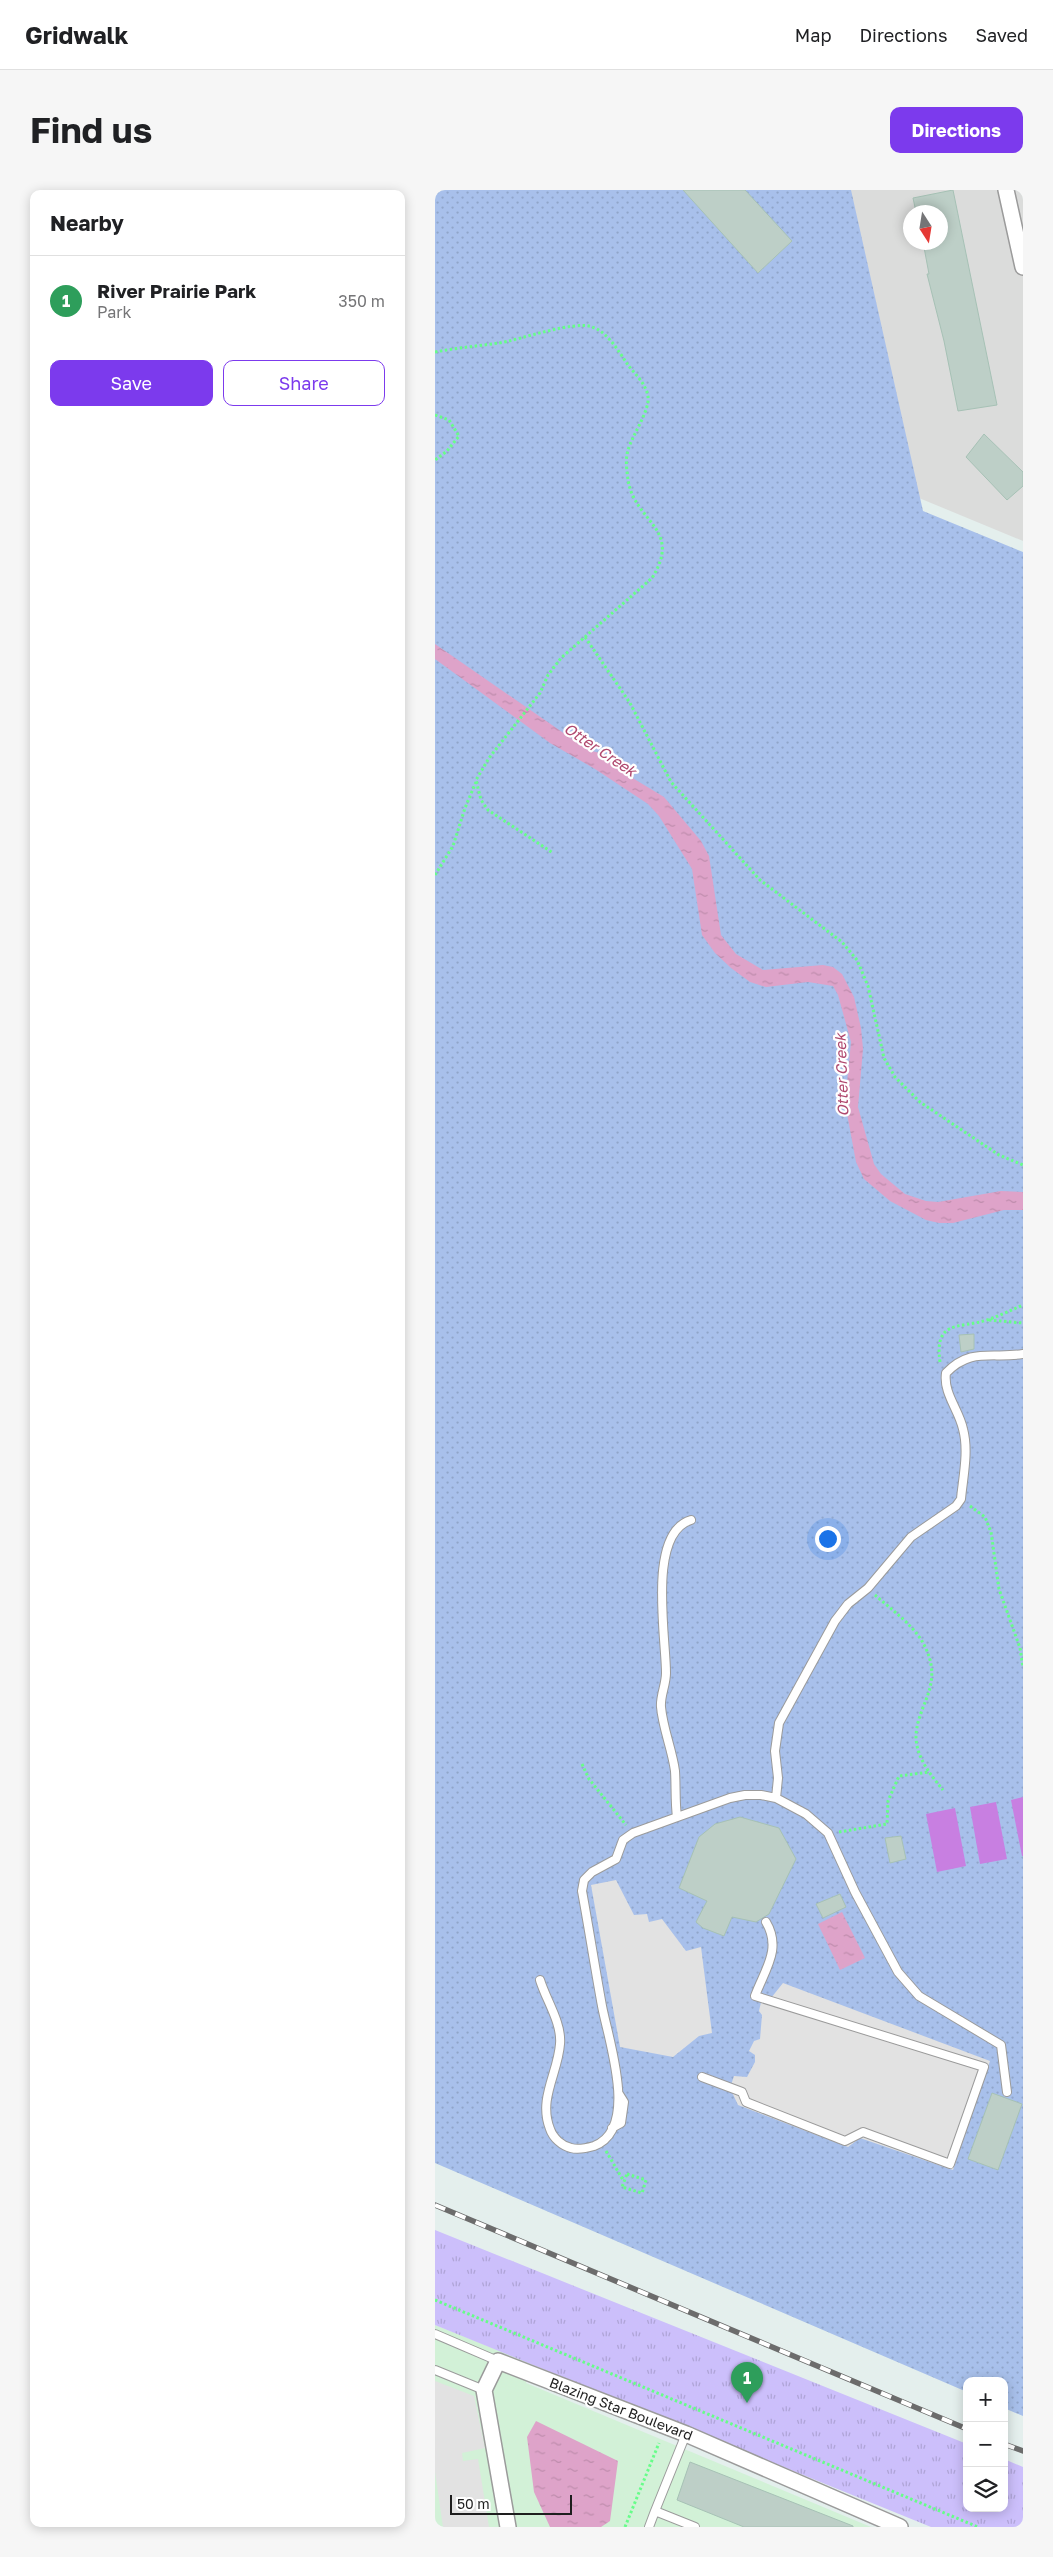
<!DOCTYPE html>
<meta charset="utf-8">
<style>
body{margin:0;font-family:"Golos Text",sans-serif;background:#f6f6f6;color:#202124}
.controls{position:absolute;right:15px;bottom:15px;display:grid;overflow:hidden;border-radius:10px;box-shadow:0 2px 12px #0003}
.controls button{width:45px;height:45px;display:grid;place-items:center;padding:0;border:0;border-bottom:1px solid #e0e0e0;background:#fff;color:#202124;font:25px sans-serif}
.compass{position:absolute;left:468px;top:15px;width:45px;height:45px;border-radius:50%;background:#fff;box-shadow:0 2px 12px #0003;rotate:168deg}
.scale{position:absolute;left:15px;bottom:12px;width:122px;box-sizing:border-box;padding-left:5px;border:2px solid #1e1e1e;border-top:0;font-size:14px;line-height:18px;white-space:nowrap;color:#1e1e1e;-webkit-text-stroke:4px #fff;paint-order:stroke}
.you{position:absolute;left:392px;top:1348px;width:18px;height:18px;margin:-12px;border:4px solid #fff;border-radius:50%;background:#1a73e8;box-shadow:0 0 0 8px #1a73e833}
.badge{display:grid;place-items:center;width:32px;height:32px;border-radius:50%;background:#7c3aed;color:#fff;font-size:16px;font-weight:700}
.pin{position:absolute;translate:-50% -41px;filter:drop-shadow(0 1px 2px #0008)}
.pin::after{content:'';position:absolute;top:26px;width:18px;height:15px;background:inherit;clip-path:polygon(0 0,100% 0,50% 100%)}
.list{margin:0;padding:0;list-style:none}
h2{display:flex;justify-content:space-between;align-items:center;height:65px;margin:0;padding:0 20px;font-size:21px}
h2 small{font-size:16px;font-weight:400;color:#757577}
.list li{display:grid;grid-template-columns:32px 1fr auto;gap:15px;align-items:center;box-sizing:border-box;height:90px;padding:0 20px;border-top:1px solid #e0e0e0}
.list b{display:block;font-size:19px;white-space:nowrap}
.list p{margin:0;font-size:16px;white-space:nowrap;color:#757577}
.list em{font-size:16px;font-style:normal;color:#757577}
.actions{display:flex;gap:10px;padding:15px 20px}
.actions a{flex:1;padding:11px 0;border:1px solid #7c3aed;border-radius:10px;text-align:center;font-size:18px;color:#7c3aed}
.actions .main{background:#7c3aed;color:#fff}
.icon{flex:none;width:28px;height:28px;fill:none;stroke:currentColor;stroke-width:2;stroke-linecap:round;stroke-linejoin:round}
.map{position:relative;flex:none;width:588px;height:2337px;overflow:hidden;border-radius:10px}
header{display:flex;align-items:center;gap:30px;box-sizing:border-box;height:70px;padding:0 25px;background:#fff;border-bottom:1px solid #e0e0e0}
header strong{font-size:24px}
nav{display:flex;gap:28px;margin-inline-start:auto;font-size:18px}
.intro{display:flex;align-items:center;justify-content:space-between;box-sizing:border-box;height:120px;padding:0 30px}
h1{margin:0;font-size:35px}
.button{padding:12px 22px;border-radius:10px;background:#7c3aed;color:#fff;font-size:18px;font-weight:700}
main{display:flex;gap:30px;padding:0 30px}
aside{flex:1;background:#fff;border-radius:10px;box-shadow:0 2px 12px #0003}
.map>svg:first-child{display:block}
</style>
<header>
<strong>Gridwalk</strong>
<nav><a>Map</a><a>Directions</a><a>Saved</a></nav>
</header>
<div class="intro"><h1>Find us</h1><a class="button">Directions</a></div>
<main>
<aside>
<h2>Nearby<small></small></h2>
<ul class="list">
<li><span class="badge" style="background:#2e9e5b">1</span><div><b>River Prairie Park</b><p>Park</p></div><em>350 m</em></li>
</ul>
<div class="actions"><a class="main">Save</a><a>Share</a></div>
</aside>
<div class="map">
<svg width="588" height="2337" viewBox="0 0 588 2337">
<defs>
<pattern id="grass-dots" width="8" height="8" patternUnits="userSpaceOnUse" patternTransform="scale(1.25)"><rect width="8" height="8" fill="#a8c0eb"/><path d="M2 2h.1M6 6h.1" fill="none" stroke="#90a5c9" stroke-width="1.8" stroke-linecap="round"/></pattern>
<pattern id="park-tufts" width="24" height="20" patternUnits="userSpaceOnUse" patternTransform="scale(1.25)"><rect width="24" height="20" fill="#ccbffb"/><path d="M3 7l-1-3M5 7V3M7 7l1-3M15 17l-1-3M17 17v-4M19 17l1-3" fill="none" stroke="#afa4d7"/></pattern>
<pattern id="water-ripples" width="26" height="14" patternUnits="userSpaceOnUse" patternTransform="scale(1.25)"><rect width="26" height="14" fill="#dea3c9"/><path d="M2 4q2-2 4 0t4 0M15 11q2-2 4 0t4 0" fill="none" stroke="#be8cac"/></pattern>
</defs>
<rect width="100%" height="100%" fill="#e4efed"/>
<!-- residential -->
<path fill="#dbdcdb" fill-rule="evenodd" d="M412 0H588V351L484 308ZM476 22H506V52H476Z"/>
<!-- commercial -->
<path fill="#d2f1d7" d="M0 2135 95 2173 91 2193 436 2337H0Z"/>
<!-- grass -->
<path fill="url(#grass-dots)" d="M0 0H416L488 321 588 362V2226L569 2218V2191H532V2202L0 1973Z"/>
<!-- park -->
<path fill="url(#park-tufts)" d="M0 2040 532 2254V2318H569V2269L588 2277V2337H496L0 2135Z"/>
<!-- pitch -->
<path fill="#c87fe1" d="M588 1607V1666H587L576 1610Z
M561 1612 572 1669 545 1674 535 1617Z
M520 1618 531 1676 502 1682 491 1624Z"/>
<!-- parking -->
<path fill="#e2e2e2" d="M181 1690 199 1725 212 1724 214 1732 227 1729 251 1761 266 1757 277 1843 264 1846 238 1867 185 1857 156 1695Z
M348 1793 555 1871 518 1980 425 1948 413 1957 303 1915 295 1898 299 1886 312 1887 320 1872V1865L314 1861 319 1851 325 1849 327 1825 324 1821 327 1808H336Z
M0 2191 39 2206 50 2258 27 2263 28 2271 43 2269 54 2337H8L0 2282Z"/>
<!-- water -->
<path fill="url(#water-ripples)" d="M0 454 153 560 173 565 180 569 186 581 229 607 266 651 274 666 286 745 301 764 328 780 388 775 398 777 407 784 419 807 426 838 428 859 423 917 439 974 446 984 470 1004 491 1011 503 1012 566 1001 588 1002V1020H569L518 1033H504L491 1030 455 1011 429 989 421 972 410 913 416 852 403 805 398 796 373 792 331 797 315 792 296 778 280 763 267 745 257 679 224 626 213 614 160 579 115 553 0 469Z
M407 1722 430 1768 405 1780 383 1734Z
M101 2231 183 2271 175 2331 166 2337H115L99 2302 92 2247Z"/>
<!-- building -->
<path fill="#bdcfc7" stroke="#a6c1b5" d="M248 0H310L357 51 323 83Z
M518 0 562 215 523 221 509 151 492 84H494L488 52H506V22H481L478 8Z
M549 244 588 282V296L572 310 531 267Z
M539 1144V1159L526 1162 524 1145Z
M305 1627 344 1638 361 1669 334 1724 321 1732 297 1727 289 1746 268 1738 261 1732 272 1711 244 1698 264 1647 280 1634Z
M466 1646 471 1669 455 1673 450 1648Z
M405 1704 411 1717 388 1728 381 1714Z
M557 1903 587 1914 563 1980 533 1969Z
M255 2272 418 2336V2337H309L242 2310Z"/>
<g fill="none" stroke-linecap="round" stroke-linejoin="round">
<defs>
<path id="service" d="M341 1608 343 1588 340 1561 344 1533 400 1431 413 1414 433 1398 476 1347 521 1316 526 1309C528 1287 534 1261 528 1239 524 1220 508 1203 511 1183 536 1157 557 1169 588 1164
M242 1627C240 1612 241 1596 240 1581 237 1559 228 1539 226 1517 225 1506 231 1495 231 1483 231 1447 212 1343 256 1330
M105 1790C111 1810 127 1833 125 1854 123 1883 103 1909 115 1939 118 1948 127 1956 136 1958 144 1960 152 1958 159 1956 205 1939 173 1849 167 1816 160 1778 154 1739 147 1701L149 1690 157 1682 181 1669 188 1650 198 1643 295 1608 310 1605H326L341 1608 371 1624 393 1643 420 1702 463 1782 484 1806 566 1855 572 1902
M267 1887 307 1902 311 1912 410 1951 428 1942 515 1974 549 1877 320 1806C330 1779 347 1759 331 1732
M177 1938 186 1933 189 1912 184 1904
M0 2144 63 2171
M0 2180 49 2200
M251 2244 220 2321 260 2337
M214 2337 220 2321"/>
<path id="minor" d="M571 0 588 77
M73 2337 49 2200 63 2171 251 2244 465 2337"/>
</defs>
<!-- service casing -->
<use href="#service" stroke="#9b9b9b" stroke-width="10"/>
<!-- minor casing -->
<use href="#minor" stroke="#9b9b9b" stroke-width="18"/>
<!-- path -->
<path stroke="#67fd8a" stroke-width="3" stroke-dasharray="2.5 2.5" stroke-linecap="butt" d="M0 162C21 158 43 156 64 153 84 150 140 130 157 137 173 142 184 162 193 175 200 184 212 195 213 207 215 220 197 246 193 260 190 270 192 281 193 290 200 333 248 338 217 388L126 468 113 485 105 503 54 568 41 590 46 610 53 620 118 663
M0 225 14 230 24 246 12 261 0 270
M150 447 195 513 236 592 325 690 407 752 422 770 433 796 449 868 460 887 485 912 564 965 588 975
M0 685 18 656 30 618 41 592
M554 1130 588 1133
M505 1172C499 1129 524 1139 552 1130 564 1126 576 1120 588 1115
M535 1316 550 1327 556 1342 564 1399 585 1458 588 1477
M440 1405C458 1421 483 1438 492 1461 507 1497 482 1516 481 1546 481 1567 495 1584 508 1600
M147 1574 154 1589 191 1635
M404 1642 452 1634 453 1611 464 1586 494 1582
M171 1961 188 1990
M192 1984 211 1990 207 2003 187 1997Z
M0 2110 543 2337
M190 2337 224 2253"/>
<!-- service -->
<use href="#service" stroke="#fff" stroke-width="8"/>
<!-- minor -->
<use href="#minor" stroke="#fff" stroke-width="15"/>
<defs>
<path id="rail" d="M0 2015 532 2239
M569 2254 588 2261"/>
</defs>
<!-- rail casing -->
<use href="#rail" stroke="#6c6c6c" stroke-width="5.5"/>
<!-- rail -->
<use href="#rail" stroke="#fff" stroke-width="4" stroke-dasharray="11" stroke-linecap="butt"/>
</g>
<g text-anchor="middle" stroke-width="4.5" stroke-linejoin="round" paint-order="stroke">
<!-- street labels -->
<g font-size="14" fill="#1e1e1e" stroke="#fff">
<text transform="translate(186 2219) rotate(21)" y="5">Blazing Star Boulevard</text>
</g>
<!-- water labels -->
<g font-size="15" font-style="italic" fill="#b0486e" stroke="#fff">
<text transform="translate(165 560) rotate(34)" y="5">Otter Creek</text>
<text transform="translate(407 885) rotate(-92)" y="5">Otter Creek</text>
</g>
</g>
</svg>
<div class="controls">
<button>+</button>
<button>−</button>
<button><svg class="icon" aria-label="layers" viewBox="0 0 24 24"><path d="M12 4l9 5-9 5-9-5zM3 14l9 5 9-5"/></svg></button>
</div>
<svg class="compass" viewBox="-18 -18 36 36"><path d="M0-13l5 13h-10z" fill="#e53935"/><path d="M0 13l5-13h-10z" fill="#757577"/></svg>
<div class="scale">50 m</div>
<div class="you"></div>
<div class="pin badge" style="left:312px;top:2213px;background:#2e9e5b">1</div>
</div>
</main>
